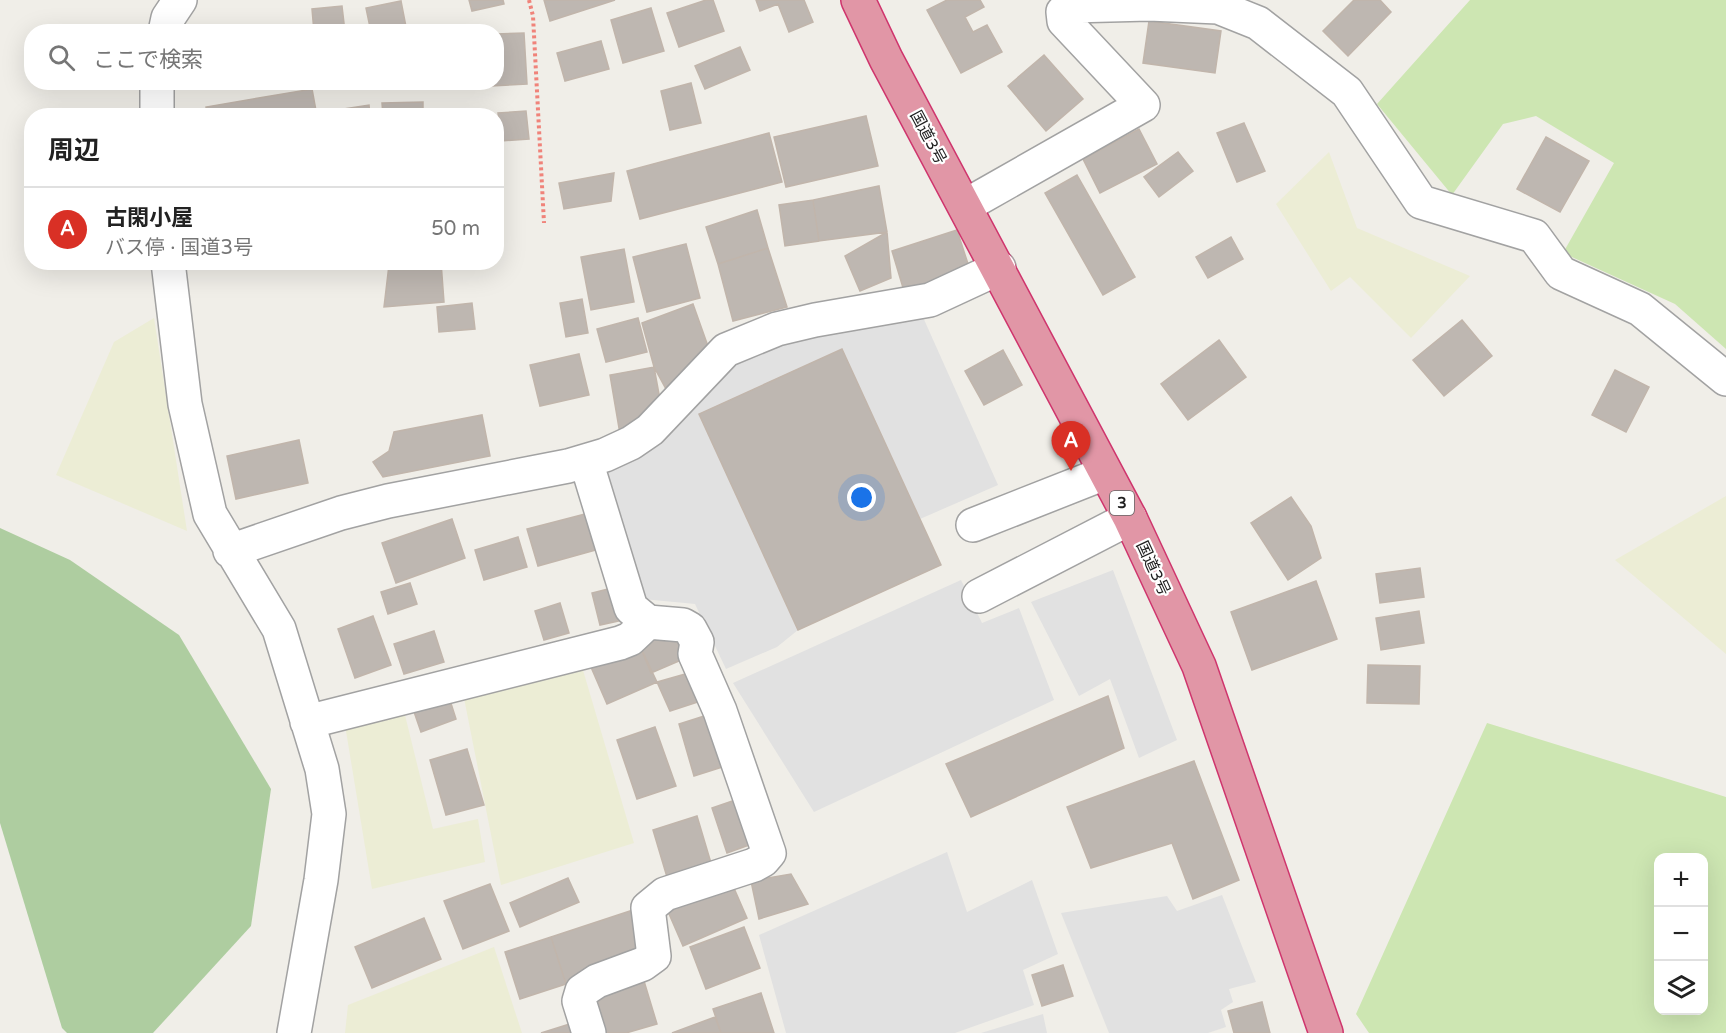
<!DOCTYPE html>
<html lang="ja">
<meta charset="utf-8">
<style>
body{margin:0;font-family:"Varela Round","Noto Sans JP",sans-serif;background:#f6f6f6;color:#222}
.controls{position:absolute;right:18px;bottom:18px;display:grid;overflow:hidden;border-radius:12px;box-shadow:0 6px 24px #0002}
.controls button{width:54px;height:54px;display:grid;place-items:center;padding:0;border:0;border-bottom:2px solid #e0e0e0;background:#fff;color:#222;font:30px sans-serif}
.you{position:absolute;left:862px;top:498px;width:21px;height:21px;margin:-15px;border:4px solid #fff;border-radius:50%;background:#1a73e8;box-shadow:0 0 0 9px #1a73e833}
.badge{display:grid;place-items:center;width:39px;height:39px;border-radius:50%;background:#d93025;color:#fff;font-size:20px;font-weight:700}
.pin{position:absolute;translate:-50% -50px;filter:drop-shadow(0 2px 3px #0008)}
.pin::after{content:'';position:absolute;top:32px;width:21px;height:18px;background:inherit;clip-path:polygon(0 0,100% 0,50% 100%)}
.list{margin:0;padding:0;list-style:none}
h2{display:flex;justify-content:space-between;align-items:center;height:78px;margin:0;padding:0 24px;font-size:26px}
h2 small{font-size:20px;font-weight:400;color:#767676}
.list li{display:grid;grid-template-columns:39px 1fr auto;gap:18px;align-items:center;box-sizing:border-box;height:84px;padding:0 24px;border-top:2px solid #e0e0e0}
.list b{display:block;font-size:22px;white-space:nowrap}
.list p{margin:0;font-size:20px;white-space:nowrap;color:#767676}
.list em{font-size:20px;font-style:normal;color:#767676}
.icon{flex:none;width:33px;height:33px;fill:none;stroke:currentColor;stroke-width:2;stroke-linecap:round;stroke-linejoin:round}
.map{position:relative;flex:none;width:1726px;height:1033px;overflow:hidden}
.search{position:absolute;background:#fff;box-shadow:0 6px 24px #0002;left:24px;top:24px;width:480px;height:66px;display:flex;align-items:center;gap:15px;box-sizing:border-box;padding:0 21px;border-radius:24px;color:#767676;font-size:22px}
.panel{position:absolute;background:#fff;box-shadow:0 6px 24px #0002;left:24px;top:108px;width:480px;height:162px;border-radius:24px}
.map>svg:first-child{display:block}
</style>
<div class="map">
<svg width="1726" height="1033" viewBox="0 0 1726 1033">
<rect width="100%" height="100%" fill="#f0eee8"/>
<!-- farmland -->
<path fill="#ecedd5" d="M1329 152 1357 228 1470 276 1411 338 1350 277 1331 291 1276 204Z
M154 318 187 531 56 475 114 342Z
M1726 496V654L1615 560Z
M580 660 634 843 501 885 463 693Z
M403 707 433 829 478 819 485 862 372 889 345 725Z
M494 947 522 1033H345L348 1005Z"/>
<!-- grass -->
<path fill="#cde6b2" fill-rule="evenodd" d="M1470 0H1726V349L1675 304 1563 253 1614 163 1536 116 1503 124 1452 195 1377 104Z
M1487 723 1726 797V1033H1369L1356 1014ZM1658 858H1704V1010H1658Z"/>
<!-- forest -->
<path fill="#aecda0" d="M0 528 70 560 179 635 271 789 251 926 153 1033H67L62 1028 0 823Z"/>
<!-- parking -->
<path fill="#e1e1e1" d="M922 315 998 485 920 519 842 349 700 414 798 630 777 647 726 669 695 604 643 599 602 463 740 351Z
M1113 570 1177 740 1139 758 1110 679 1079 696 1031 602Z
M961 580 982 623 1019 608 1054 700 814 812 733 683Z
M947 852 967 912 1032 880 1058 954 1023 970 1034 1005 955 1033H786L759 935Z
M1222 895 1256 982 1229 989 1233 1002 1221 1010 1226 1027 1208 1033H1109L1061 913 1167 896 1177 911Z
M1043 1014 1047 1033H981Z"/>
<!-- building -->
<path fill="#beb7b1" stroke="#c1b5ab" stroke-width="1.5" d="M469 0H503L504 4 472 11Z
M544 0H615L550 21Z
M706 0H713L724 31 679 47 667 13Z
M756 0H804L813 22 789 32 778 4 760 11Z
M947 0H980L984 7 965 17 973 32 987 25 1002 52 961 73 927 10Z
M1354 0H1380L1391 12 1348 56 1323 31Z
M401 1 407 32H371L366 8Z
M342 6 345 32H314L312 9Z
M651 8 664 51 623 63 611 20Z
M1149 21 1221 31 1215 73 1143 63Z
M524 33 527 84 453 88V82H496V34Z
M601 41 609 69 565 81 557 53Z
M740 47 750 70 705 89 695 66Z
M1044 55 1083 99 1046 131 1008 86Z
M691 83 701 123 670 130 661 91Z
M312 89 317 116H208L206 107Z
M423 102V116H383L382 103Z
M369 105 370 116H331V111Z
M526 111 529 139 501 141 498 113Z
M866 116 878 166 786 187 774 137Z
M1244 123 1265 171 1237 182 1217 133Z
M1139 129 1157 164 1100 193 1083 159Z
M769 133 782 182 640 219 627 171Z
M1546 137 1589 161 1560 212 1517 189Z
M1178 152 1193 171 1159 197 1144 177Z
M614 173 611 201 564 209 559 183Z
M1077 175 1135 277 1103 295 1045 193Z
M879 186 887 232 819 241 813 200Z
M813 200 819 241 785 246 779 205Z
M757 210 768 248 718 264 706 227Z
M957 230 970 270 904 291 892 251Z
M887 232 891 278 860 291 845 256Z
M1231 237 1243 259 1208 278 1196 257Z
M686 244 700 298 647 312 633 257Z
M768 248 787 307 733 321 718 264Z
M624 249 634 302 591 310 581 257Z
M404 262H441L444 302 384 307 389 265Z
M582 299 588 333 566 337 560 303Z
M472 303 475 329 439 332 437 307Z
M693 304 709 349 666 389 654 367 642 323Z
M638 318 647 352 606 362 597 329Z
M1462 320 1492 356 1444 396 1413 360Z
M1219 340 1246 377 1188 420 1161 384Z
M842 349 941 565 798 630 699 414Z
M1003 350 1022 385 984 405 965 371Z
M579 354 589 395 540 406 530 365Z
M654 367 663 416 620 434 610 375Z
M1615 370 1649 387 1626 432 1592 415Z
M482 415 490 456 383 477 373 462 389 451 394 432Z
M299 440 308 483 236 499 227 456Z
M1291 497 1311 526 1321 558 1288 580 1251 523Z
M593 512 603 548 538 566 527 529Z
M452 519 465 558 396 583 382 543Z
M518 537 527 567 484 580 475 550Z
M1420 568 1424 597 1380 603 1376 574Z
M1316 581 1337 639 1252 670 1231 612Z
M410 583 417 604 388 614 381 592Z
M620 586 628 619 600 625 592 593Z
M560 603 569 633 544 640 535 611Z
M1419 611 1424 643 1381 650 1376 618Z
M373 616 391 665 355 678 338 629Z
M683 625 695 654 651 673 639 644Z
M434 631 444 662 404 674 394 644Z
M639 644 657 682 607 704 591 667Z
M1368 665 1420 666 1419 704 1367 703Z
M703 669 713 697 670 711 657 682Z
M448 694 456 719 421 732 412 706Z
M1108 696 1124 748 971 817 946 764Z
M720 711 735 763 694 776 679 724Z
M655 727 676 786 637 799 617 740Z
M467 749 484 805 446 815 430 760Z
M1194 761 1239 880 1193 899 1172 843 1091 868 1067 807Z
M747 796 763 840 727 853 712 808Z
M697 816 711 863 667 877 653 830Z
M791 874 808 904 759 919 751 881Z
M568 878 579 902 520 927 510 903Z
M730 879 747 918 683 946 666 907Z
M490 884 509 931 463 949 444 901Z
M633 910 649 951 566 984 551 937Z
M424 918 441 959 372 988 355 947Z
M744 927 760 968 706 989 690 947Z
M551 937 566 984 520 999 505 952Z
M1063 965 1073 996 1042 1006 1032 975Z
M644 981 657 1024 626 1033H598L587 998Z
M761 993 774 1033H721L713 1009Z
M1262 1002 1270 1033H1234L1228 1011Z
M715 1017 721 1033H672Z
M576 1022 579 1033H541Z"/>
<g fill="none" stroke-linecap="round" stroke-linejoin="round">
<defs>
<path id="minor" d="M165 32 168 18 180 0
M157 116V82
M965 206 1143 105 1064 21 1063 12 1071 6 1149 4 1218 7 1258 23 1347 92 1421 202 1534 236 1561 273 1640 309 1726 379
M168 262 185 404 210 514 279 629 322 769 329 814 321 880 294 1033
M586 461 631 608 648 622 683 625 690 629 697 642 695 654 720 711 769 853 763 860 754 865 665 894 648 908 654 956 643 964 597 981 582 991 579 1001 589 1033
M973 525 1105 473
M230 551 341 513 388 501 568 466 605 455 631 443 650 430 726 350 777 329 815 320 930 300 999 268
M979 596 1130 518
M307 722 620 643 630 639 648 622"/>
<path id="highway" d="M858 0 886 59 1130 518 1199 666 1326 1033"/>
</defs>
<!-- minor casing -->
<use href="#minor" stroke="#a2a2a2" stroke-width="36"/>
<!-- highway casing -->
<use href="#highway" stroke="#cf356d" stroke-width="36"/>
<!-- path -->
<path stroke="#f0837a" stroke-width="4" stroke-dasharray="3 3" stroke-linecap="butt" d="M529 0 533 16 544 223"/>
<!-- minor -->
<use href="#minor" stroke="#fff" stroke-width="33"/>
<!-- highway -->
<use href="#highway" stroke="#e196a6" stroke-width="33"/>
</g>
<g text-anchor="middle" stroke-width="4.5" stroke-linejoin="round" paint-order="stroke">
<!-- shield labels -->
<rect fill="#fff" stroke="#646464" stroke-width="1.5" x="1110" y="491" width="24" height="24" rx="4.5"/>
<g font-size="15" font-weight="bold" fill="#212121">
<text x="1122" y="508">3</text>
</g>
<!-- street labels -->
<g font-size="16" fill="#212121" stroke="#fff">
<text transform="translate(929 137) rotate(62)" y="6">国道3号</text>
<text transform="translate(1154 568) rotate(65)" y="6">国道3号</text>
</g>
</g>
</svg>
<div class="controls">
<button>+</button>
<button>−</button>
<button><svg class="icon" aria-label="layers" viewBox="0 0 24 24"><path d="M12 4l9 5-9 5-9-5zM3 14l9 5 9-5"/></svg></button>
</div>
<div class="you"></div>
<div class="pin badge" style="left:1071px;top:471px">A</div>
<div class="search"><svg class="icon" aria-label="search" viewBox="0 0 24 24"><circle cx="10" cy="10" r="6"/><path d="M15 15l6 6"/></svg>ここで検索</div>
<section class="panel">
<h2>周辺<small></small></h2>
<ul class="list">
<li><span class="badge">A</span><div><b>古閑小屋</b><p>バス停 · 国道3号</p></div><em>50 m</em></li>
</ul>
</section>
</div>
